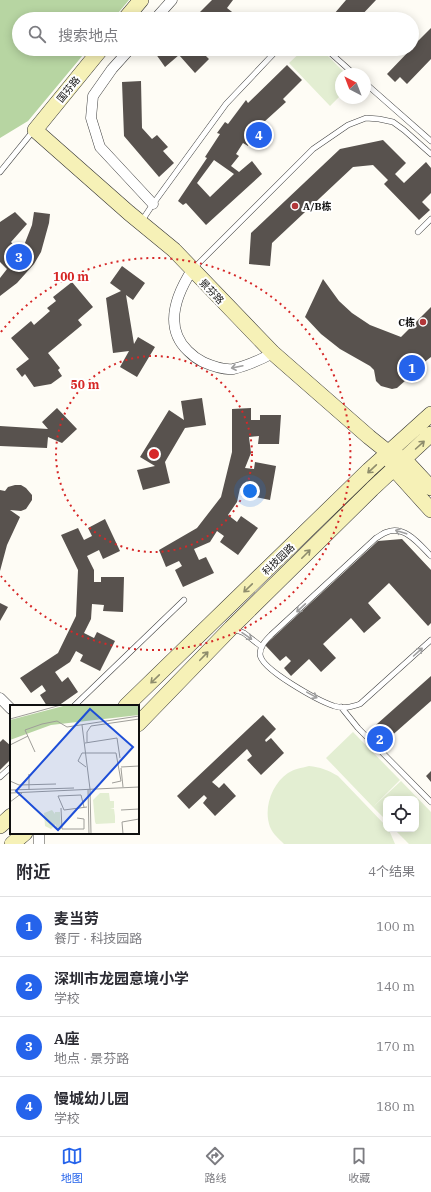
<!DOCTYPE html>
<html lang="zh">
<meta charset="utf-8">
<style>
body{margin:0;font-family:"IBM Plex Serif","Noto Sans SC",serif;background:#f2f2f3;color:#2b2b33}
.controls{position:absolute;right:12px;bottom:12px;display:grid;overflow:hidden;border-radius:8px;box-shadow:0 2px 10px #0003}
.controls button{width:36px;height:36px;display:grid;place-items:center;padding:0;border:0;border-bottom:1px solid #e1e1e2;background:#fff;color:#2b2b33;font:20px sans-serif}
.compass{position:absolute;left:335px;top:68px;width:36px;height:36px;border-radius:50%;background:#fff;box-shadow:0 2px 10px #0003;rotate:318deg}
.you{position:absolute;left:250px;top:491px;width:14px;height:14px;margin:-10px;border:3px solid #fff;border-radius:50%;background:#1a73e8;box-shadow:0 0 0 6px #1a73e833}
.badge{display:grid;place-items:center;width:26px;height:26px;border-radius:50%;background:#2563eb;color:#fff;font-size:13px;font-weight:700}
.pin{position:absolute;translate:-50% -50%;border:2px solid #fff;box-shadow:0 1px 4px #0006}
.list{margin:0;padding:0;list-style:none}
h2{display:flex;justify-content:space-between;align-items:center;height:52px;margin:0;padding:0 16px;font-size:17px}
h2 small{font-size:13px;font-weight:400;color:#7c7c81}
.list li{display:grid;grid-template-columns:26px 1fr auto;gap:12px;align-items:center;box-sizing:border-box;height:60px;padding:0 16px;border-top:1px solid #e1e1e2}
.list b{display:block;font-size:15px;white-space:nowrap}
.list p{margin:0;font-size:13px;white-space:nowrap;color:#7c7c81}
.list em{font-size:13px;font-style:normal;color:#7c7c81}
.icon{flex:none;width:22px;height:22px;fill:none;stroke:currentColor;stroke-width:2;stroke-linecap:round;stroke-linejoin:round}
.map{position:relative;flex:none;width:431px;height:844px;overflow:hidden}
.search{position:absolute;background:#fff;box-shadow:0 2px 10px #0003;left:12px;right:12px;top:12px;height:44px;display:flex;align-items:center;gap:10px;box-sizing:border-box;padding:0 14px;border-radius:22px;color:#7c7c81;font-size:15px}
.sheet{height:292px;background:#fff}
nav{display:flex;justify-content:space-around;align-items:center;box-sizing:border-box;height:56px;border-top:1px solid #e1e1e2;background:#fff;font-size:11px;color:#7c7c81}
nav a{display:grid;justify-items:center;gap:2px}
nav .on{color:#2563eb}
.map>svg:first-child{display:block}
</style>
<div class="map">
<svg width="431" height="844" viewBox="0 0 431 844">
<rect width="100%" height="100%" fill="#fefcf5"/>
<!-- forest -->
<path fill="#b7d5a2" d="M0 0H129L113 19H19V49H88L28 121 0 138Z"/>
<!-- pitch -->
<path fill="#e3eed2" d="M304 49H321L346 74H341V95L330 106 289 63Z
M353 732 400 780 373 807 326 758Z
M309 766C320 767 328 770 338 776L386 826V829L389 830 395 844H284C279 839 273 834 270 827 263 808 272 784 288 773 294 769 301 768 309 766Z
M401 781 431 812V844H409L394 829H416V799H386V820L373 807Z"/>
<!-- building -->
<path fill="#58524e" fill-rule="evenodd" d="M212 0H233L227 8 241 19H193Z
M346 0H376L358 19 350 12 343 19H339L334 14Z
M431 28V59L407 84 400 77 395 82 387 74 411 49H412V47Z
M154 49H199L209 59 195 73 179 55 165 67 153 50Z
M287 65 302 80 283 99 286 102 264 122 248 146 243 143 236 154 239 156 231 166 239 172 252 161 262 174 206 225 186 203 183 205 178 201 207 158 205 157 220 134 217 133 225 122 228 124 246 100 248 103ZM214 160 234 174 210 197 197 183Z
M141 81 142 128 152 139 157 135 168 147 163 151 174 163 159 177 124 136 122 82Z
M383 140 406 163 395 174 404 183 426 162 431 168V193L422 202 430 210 419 220 384 184 388 180 373 165 353 167 272 243 270 266 249 264 251 233 340 149Z
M15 212 27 224 11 242 21 253 32 225 34 212 50 214 49 223 41 252 34 264 17 283 0 296V278L7 269 0 262V222Z
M122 266 145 283 133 300 126 295 134 344 138 337 155 347 137 377 120 367 129 351 113 353 106 298 121 291 110 283Z
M323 279 339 301 352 313 370 325 401 337 431 307V357L418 367 408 369 406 380 397 388 392 389 381 386 376 381 374 370 370 366 340 349 321 334 305 317Z
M72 282 93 307 78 320 82 325 48 353 60 368 58 370 62 376 51 384 34 387 25 374 22 377 16 369 29 359 11 338 31 321 34 325 50 311 47 308 56 301 53 297Z
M202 398 206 425 185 428 165 462 170 483 143 490 137 470 155 466 140 457 169 410 184 420 181 401Z
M57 408 77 429 62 443 48 437 47 448 0 446V426L48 429 42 422Z
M251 408V420H260V415H281L279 444H258L259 436 249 437 251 453 245 468 254 469 255 462 276 466 270 500 251 496 252 490 240 488 237 502 228 515 237 522 241 516 258 528 238 555 220 542 224 536 217 531 210 542 194 549 199 560 206 557 214 573 183 587 175 570 182 566 179 561 166 567 159 550 197 528 221 497 232 452V409Z
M15 485H21L26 488 32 495V500L26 509 21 511 10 510 20 517 7 545 0 571V490L5 491 8 487Z
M105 519 120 551 103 559 99 550 87 556 94 570V582H101V577H124L123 612 103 611 104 605 92 604 91 619 84 633 94 638 97 632 115 641 100 671 80 661 83 655 76 651 70 662 55 672 62 682 68 677 78 692 58 706H47L40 695 46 691 42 685 31 693 20 678 58 653 76 616 78 570 61 535 78 528 84 540 92 536 88 528Z
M402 539 431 570V623L428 626 389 583 368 603 381 618 364 633 351 618 323 644 336 658 321 672 309 659 291 676 284 668 291 661 286 656 280 661 265 645 378 541Z
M0 603 8 607 0 621Z
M431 676V701L380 746 368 732Z
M263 715 276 729 265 740 266 742 271 738 284 753 261 775 247 760 252 756 247 749 212 782 219 788 224 783 236 796 215 816 203 803 207 798 204 795 189 809 177 796Z
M3 739 11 746V759L0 770V742Z
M431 771V782L426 776Z"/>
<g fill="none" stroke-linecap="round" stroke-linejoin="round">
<defs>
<path id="lane" d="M326 49 354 74
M365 83 431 141
M0 172 34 130
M141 222 153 204 226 104 278 49
M418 232 431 219
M194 268 313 149 348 125 366 118 379 119 393 122 404 130 431 154
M431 556C420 545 405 525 387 532 383 533 380 536 376 538L271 635C266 640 260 646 260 654 260 669 319 701 334 706 344 709 351 707 360 704L431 640
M234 629 244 633 262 647
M74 706 184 600
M341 707 358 728 431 802
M0 777 11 767"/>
<path id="street" d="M155 19 172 0
M130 49 112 69 93 96 91 118 100 147 153 204
M192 270C176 295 163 327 188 351 193 356 197 359 203 362 212 366 223 370 233 369 247 366 260 360 273 353
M0 698 11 709
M39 844V833"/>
<path id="secondary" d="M125 19 141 0
M101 49 35 130 129 213 174 250 273 353 369 437 389 453 404 459 431 488
M391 460 394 469 431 510
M126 706 369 470 431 414
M138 724 231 628 372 489 431 434
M0 826 11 816
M12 844 25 833"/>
</defs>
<!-- lane casing -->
<use href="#lane" stroke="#434343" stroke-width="6"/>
<!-- street casing -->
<use href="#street" stroke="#434343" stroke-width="11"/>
<!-- secondary casing -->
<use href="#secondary" stroke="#323232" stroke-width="16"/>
<!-- lane -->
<use href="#lane" stroke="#fff" stroke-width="5"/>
<!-- street -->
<use href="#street" stroke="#fff" stroke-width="10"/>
<!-- secondary -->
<use href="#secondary" stroke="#f6f1b7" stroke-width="15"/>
</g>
<!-- one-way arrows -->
<defs><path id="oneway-shaft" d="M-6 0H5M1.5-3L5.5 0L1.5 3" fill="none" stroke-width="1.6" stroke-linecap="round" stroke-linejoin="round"/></defs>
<g stroke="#9f9f9f">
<use href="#oneway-shaft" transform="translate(237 367) rotate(168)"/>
<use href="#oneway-shaft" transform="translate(401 532) rotate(-162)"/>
<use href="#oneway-shaft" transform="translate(301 608) rotate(137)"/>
<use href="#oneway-shaft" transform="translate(247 636) rotate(35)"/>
<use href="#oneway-shaft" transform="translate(418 652) rotate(-42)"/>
<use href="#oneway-shaft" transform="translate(312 695) rotate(29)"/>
</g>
<g stroke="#8e8c6c">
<use href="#oneway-shaft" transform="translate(420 445) rotate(-42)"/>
<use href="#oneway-shaft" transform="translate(372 469) rotate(137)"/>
<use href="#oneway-shaft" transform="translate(306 554) rotate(-45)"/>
<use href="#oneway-shaft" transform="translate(248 588) rotate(136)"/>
<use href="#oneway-shaft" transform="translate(204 656) rotate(-46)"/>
<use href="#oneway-shaft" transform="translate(155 679) rotate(136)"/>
</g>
<!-- distance rings -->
<g fill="none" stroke="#d62828" stroke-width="2" stroke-dasharray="2 4">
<circle cx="154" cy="454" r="98"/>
<path d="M1 332A196 196 0 1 1 1 576"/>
</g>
<!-- markers -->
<g fill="#b23739" stroke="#fff" stroke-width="1.5">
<circle cx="295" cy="206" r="4"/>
<circle cx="423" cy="322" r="4"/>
</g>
<g text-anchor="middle" stroke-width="4" stroke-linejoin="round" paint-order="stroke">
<!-- street labels -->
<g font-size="10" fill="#101010" stroke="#fff">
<text transform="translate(68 89) rotate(-51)" y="4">国芬路</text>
<text transform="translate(212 291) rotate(46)" y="4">景芬路</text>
<text transform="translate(278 559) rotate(-44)" y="4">科技园路</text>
</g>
<!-- poi labels -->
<g font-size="10" font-weight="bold" fill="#101010" stroke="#fff" text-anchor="start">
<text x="303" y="210">A/B栋</text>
<text x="415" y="326" text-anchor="end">C栋</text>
</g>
</g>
<!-- overview -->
<g transform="translate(10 705)">
<rect width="129" height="129" fill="#fefcf5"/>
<path d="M57 0H129V10L41 20 0 35V15Z" fill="#b7d5a2"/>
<path d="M90 88H99L100 96H104V103L100 104H104L105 111H101H105V118L86 119 85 117 83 95ZM42 105 45 109V107H50L51 125H46V119L41 124 35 121 34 108Z" fill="#e3eed2"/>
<path fill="none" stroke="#9f9e99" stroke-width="1" d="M0 14 51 0M72 20 80 84 81 129M77 37V27L81 21 129 14M75 38 107 33 110 53M0 40 18 31M25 47 15 25 32 19 47 16 57 22 129 11M76 62 68 56 72 48H106L111 76 102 78M111 62 129 61M111 63 113 82M19 69V85M0 76 9 80 46 79M78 84 79 129M0 85 64 83M0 88 129 82M0 97 12 88M74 102 71 90 48 91 54 105 77 102M51 103 52 124H74V114L67 113M111 105 129 104M17 129H39M113 129 112 117 129 114"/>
<path fill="#1d4ed8" fill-opacity="0.15" stroke="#1d4ed8" stroke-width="2" d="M80 4 123 42 48 125 6 86Z"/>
<rect width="129" height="129" fill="none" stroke="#101010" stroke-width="2"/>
</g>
<circle cx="154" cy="454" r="6" fill="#d62828" stroke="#fff" stroke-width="2"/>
<g font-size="12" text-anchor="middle" font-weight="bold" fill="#d62828" stroke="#fff" stroke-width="4" stroke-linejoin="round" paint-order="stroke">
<text x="71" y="281">100 m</text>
<text x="85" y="389">50 m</text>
</g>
</svg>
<div class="controls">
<button><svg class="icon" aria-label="locate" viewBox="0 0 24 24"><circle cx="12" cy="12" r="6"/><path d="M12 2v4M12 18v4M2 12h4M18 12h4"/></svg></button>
</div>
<svg class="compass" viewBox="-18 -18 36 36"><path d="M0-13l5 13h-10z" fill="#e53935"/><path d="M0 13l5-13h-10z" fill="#7c7c81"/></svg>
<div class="you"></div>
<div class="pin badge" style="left:412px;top:368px">1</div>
<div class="pin badge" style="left:380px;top:739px">2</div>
<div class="pin badge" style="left:19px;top:257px">3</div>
<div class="pin badge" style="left:259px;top:135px">4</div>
<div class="search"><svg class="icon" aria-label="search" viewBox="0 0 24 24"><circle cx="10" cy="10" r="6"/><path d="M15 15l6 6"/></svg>搜索地点</div>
</div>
<section class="sheet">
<h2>附近<small>4个结果</small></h2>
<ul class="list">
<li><span class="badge">1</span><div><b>麦当劳</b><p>餐厅 · 科技园路</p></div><em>100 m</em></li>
<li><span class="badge">2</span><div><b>深圳市龙园意境小学</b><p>学校</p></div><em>140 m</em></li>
<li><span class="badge">3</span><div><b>A座</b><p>地点 · 景芬路</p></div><em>170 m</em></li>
<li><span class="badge">4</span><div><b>慢城幼儿园</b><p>学校</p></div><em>180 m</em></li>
</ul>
</section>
<nav>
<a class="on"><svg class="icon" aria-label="map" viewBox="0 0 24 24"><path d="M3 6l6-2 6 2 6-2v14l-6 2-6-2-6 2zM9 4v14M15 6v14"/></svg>地图</a>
<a><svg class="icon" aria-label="directions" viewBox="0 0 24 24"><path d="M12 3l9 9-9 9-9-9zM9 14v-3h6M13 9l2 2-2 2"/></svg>路线</a>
<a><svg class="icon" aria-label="saved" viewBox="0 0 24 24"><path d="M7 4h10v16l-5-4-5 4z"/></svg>收藏</a>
</nav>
